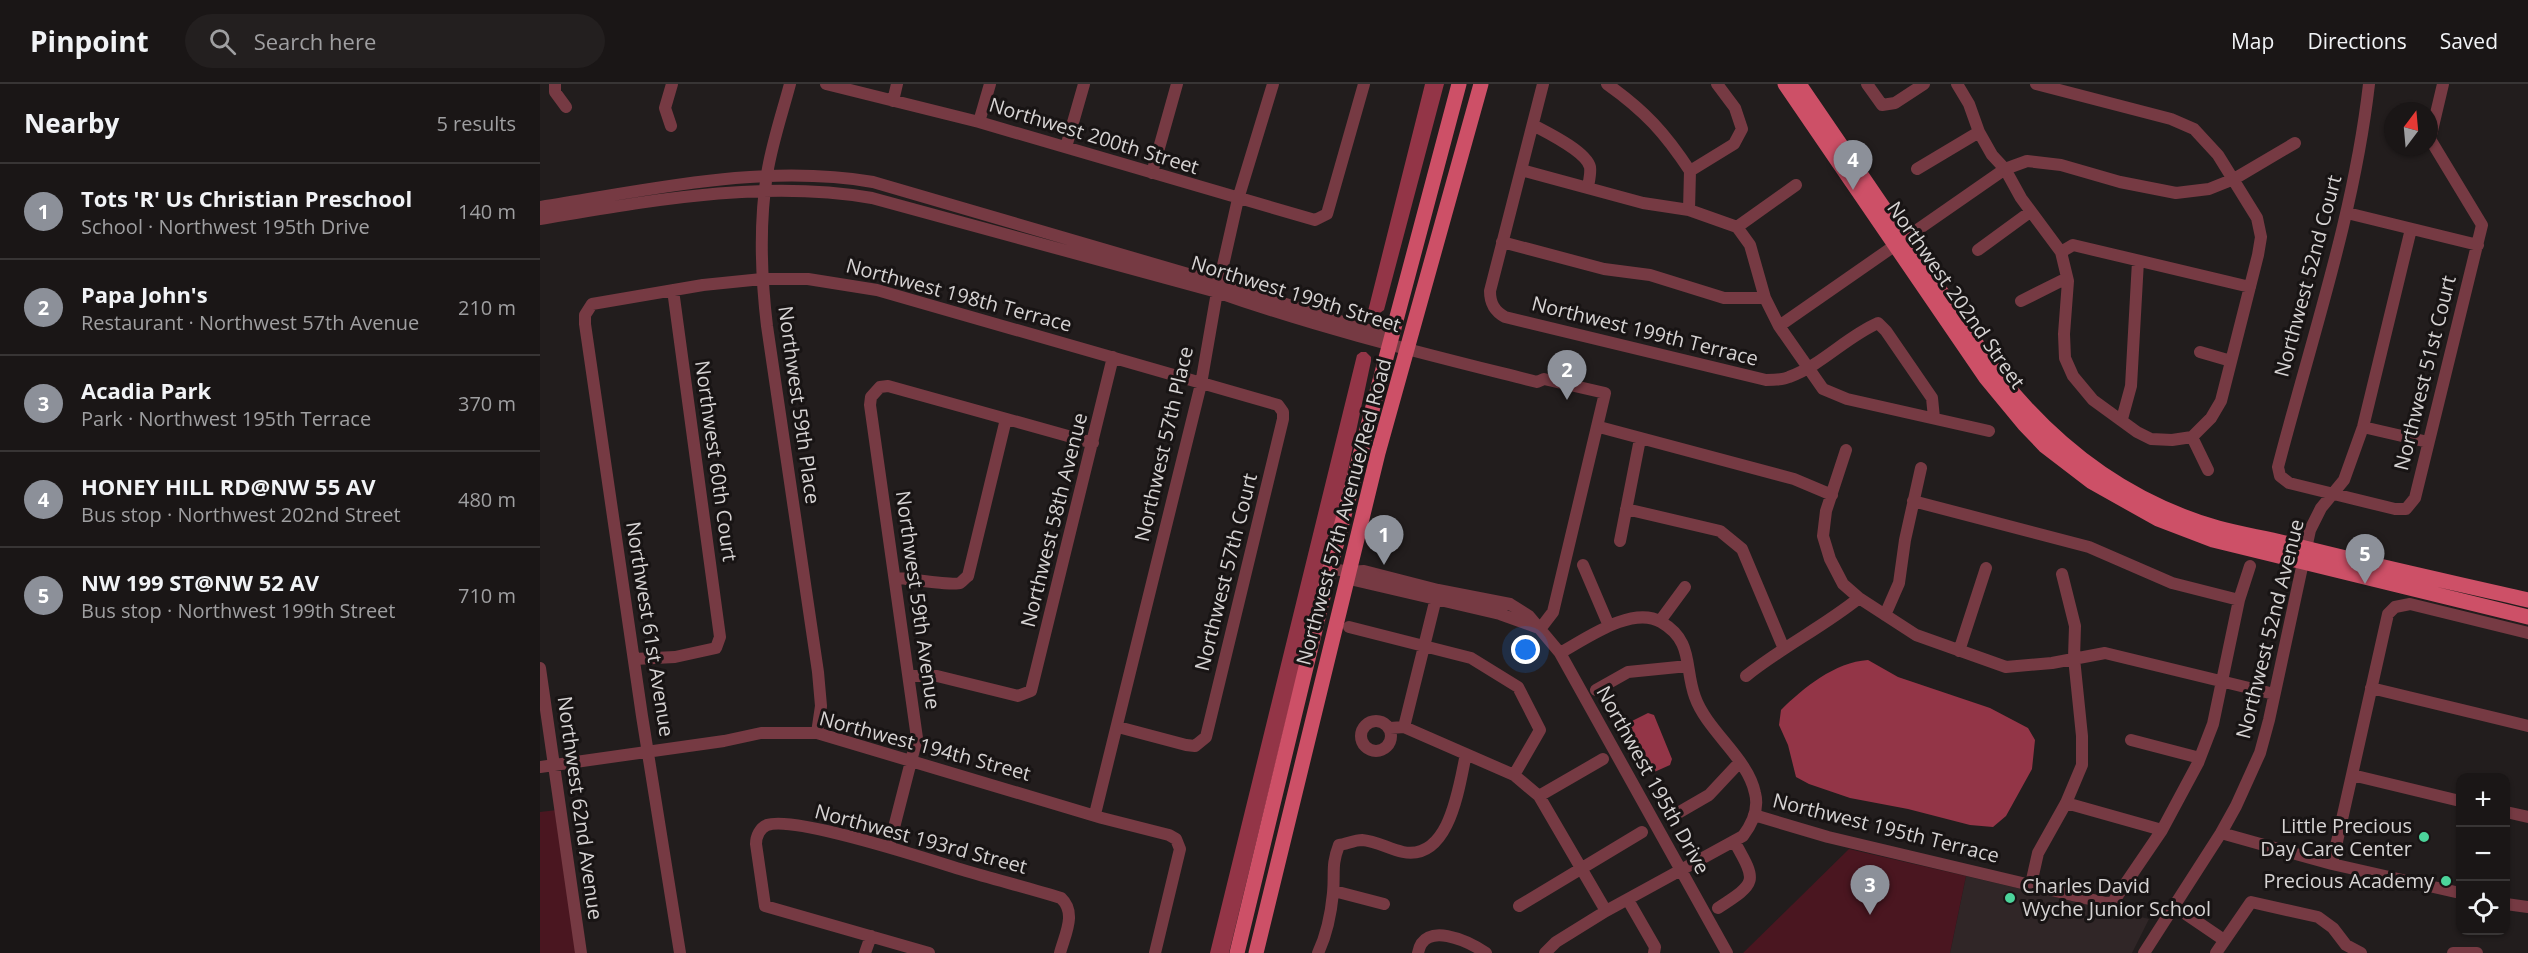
<!DOCTYPE html>
<meta charset="utf-8">
<style>
body{margin:0;font-family:"Open Sans",sans-serif;background:#231f1f;color:#f1f3f6}
.controls{position:absolute;right:18px;bottom:18px;display:grid;overflow:hidden;border-radius:12px;box-shadow:0 2px 4px #0004}
.controls button{width:54px;height:54px;display:grid;place-items:center;padding:0;border:0;border-bottom:2px solid #383535;background:#1a1616;color:#f1f3f6;font:30px sans-serif}
.compass{position:absolute;left:1844px;top:18px;width:54px;height:54px;border-radius:50%;background:#1a1616;box-shadow:0 2px 4px #0004;rotate:16deg}
.you{position:absolute;left:986px;top:566px;width:21px;height:21px;margin:-15px;border:4px solid #fff;border-radius:50%;background:#1a73e8;box-shadow:0 0 0 9px #1a73e833}
.badge{display:grid;place-items:center;width:39px;height:39px;border-radius:50%;background:#8c9099;color:#fff;font-size:20px;font-weight:700}
.pin{position:absolute;translate:-50% -50px;filter:drop-shadow(0 2px 3px #0008)}
.pin::after{content:'';position:absolute;top:32px;width:21px;height:18px;background:inherit;clip-path:polygon(0 0,100% 0,50% 100%)}
.list{margin:0;padding:0;list-style:none}
h2{display:flex;justify-content:space-between;align-items:center;height:78px;margin:0;padding:0 24px;font-size:26px}
h2 small{font-size:20px;font-weight:400;color:#9f9fa1}
.list li{display:grid;grid-template-columns:39px 1fr auto;gap:18px;align-items:center;box-sizing:border-box;height:96px;padding:0 24px;border-top:2px solid #383535}
.list b{display:block;font-size:22px;white-space:nowrap}
.list p{margin:0;font-size:20px;white-space:nowrap;color:#9f9fa1}
.list em{font-size:20px;font-style:normal;color:#9f9fa1}
.icon{flex:none;width:33px;height:33px;fill:none;stroke:currentColor;stroke-width:2;stroke-linecap:round;stroke-linejoin:round}
.map{position:relative;flex:none;width:1988px;height:869px;overflow:hidden}
header{display:flex;align-items:center;gap:36px;box-sizing:border-box;height:84px;padding:0 30px;background:#1a1616;border-bottom:2px solid #383535}
header strong{font-size:28px}
nav{display:flex;gap:33px;margin-inline-start:auto;font-size:21px}
.search{width:420px;height:54px;background:#231f1f;display:flex;align-items:center;gap:15px;box-sizing:border-box;padding:0 21px;border-radius:33px;color:#9f9fa1;font-size:22px}
main{display:flex}
aside{flex:1;background:#1a1616}
.map>svg:first-child{display:block}
</style>
<header>
<strong>Pinpoint</strong>
<div class="search"><svg class="icon" aria-label="search" viewBox="0 0 24 24"><circle cx="10" cy="10" r="6"/><path d="M15 15l6 6"/></svg>Search here</div>
<nav><a>Map</a><a>Directions</a><a>Saved</a></nav>
</header>
<main>
<aside>
<h2>Nearby<small>5 results</small></h2>
<ul class="list">
<li><span class="badge">1</span><div><b>Tots 'R' Us Christian Preschool</b><p>School · Northwest 195th Drive</p></div><em>140 m</em></li>
<li><span class="badge">2</span><div><b>Papa John's</b><p>Restaurant · Northwest 57th Avenue</p></div><em>210 m</em></li>
<li><span class="badge">3</span><div><b>Acadia Park</b><p>Park · Northwest 195th Terrace</p></div><em>370 m</em></li>
<li><span class="badge">4</span><div><b>HONEY HILL RD@NW 55 AV</b><p>Bus stop · Northwest 202nd Street</p></div><em>480 m</em></li>
<li><span class="badge">5</span><div><b>NW 199 ST@NW 52 AV</b><p>Bus stop · Northwest 199th Street</p></div><em>710 m</em></li>
</ul>
</aside>
<div class="map">
<svg width="1988" height="869" viewBox="0 0 1988 869">
<rect width="100%" height="100%" fill="#221d1d"/>
<!-- built -->
<path fill="#302627" d="M1426 792 1609 835 1592 869H1410Z"/>
<!-- green -->
<path fill="#4a1620" d="M17 726 36 869H0V728Z
M1309 765 1426 792 1410 869H1203Z"/>
<!-- water -->
<path fill="#933547" d="M885 0H904L844 226 834 233 829 231 828 227Z
M821 268H826L831 273V277L790 470 750 620 689 869H670L817 271Z
M1328 576 1358 593 1450 624 1488 644 1495 656 1492 685 1466 732 1453 743 1430 741 1368 725 1310 714 1269 700 1256 693 1248 661 1239 641 1241 626C1263 604 1295 578 1328 576Z
M1108 629 1114 631 1132 675 1130 681 1112 689 1107 687 1086 646 1092 637Z"/>
<g fill="none" stroke-linecap="round" stroke-linejoin="round">
<!-- minor -->
<path stroke="#763a43" stroke-width="12" d="M15 0V8L26 23
M250 0C242 30 232 59 227 90 219 140 221 192 227 242L278 588 281 622 277 649
M286 0 439 38 775 136 787 130 824 0
M1003 0 950 207C950 219 954 227 965 233L1226 296C1234 296 1243 296 1249 293 1282 281 1306 253 1338 239L1346 247 1392 314 1394 334
M1067 0C1105 27 1125 49 1150 87
M1327 0 1342 21 1355 19 1384 0
M1417 0 1429 20 1439 48 1452 71 1465 85 1481 114 1521 168 1528 197 1524 250 1525 274 1533 292 1553 316 1597 348 1611 355 1632 356 1652 353
M1496 0 1631 35 1654 45 1678 71 1717 134 1721 153 1718 171 1681 317 1671 334 1652 353
M1829 0C1814 131 1771 256 1738 383L1740 392 1749 399 1855 425H1866L1875 414 1942 141 1890 55 1903 0
M353 17 357 0
M439 38 450 0
M993 41C1006 48 1046 67 1050 83 1051 89 1049 97 1048 103
M131 42 125 24 132 0
M526 63 544 0
M1377 85 1439 48
M981 86 1103 119 1149 126 1197 143 1210 161 1225 214 1239 242 1283 305 1307 315 1449 347
M1150 87 1194 60 1202 45 1195 24 1177 0
M612 89 637 0
M0 123C110 106 222 79 333 98L679 199 847 252
M1149 126 1150 87
M1807 129 1938 161
M0 135C109 117 222 95 332 114L677 208C781 245 890 271 997 298L1004 295 1065 309 1013 528 1000 545
M1197 143 1256 101
M962 158 1064 185 1110 191 1184 214H1225
M1438 166 1490 128
M1521 168 1533 161 1710 203
M1481 217 1527 194
M1239 242 1465 85 1487 77 1521 81 1580 98 1636 109 1669 105 1694 95 1755 59
M1660 268 1691 277
M1582 335 1591 302 1598 177
M1823 343 1888 358
M1063 344 1254 395 1292 411
M1652 353 1668 386
M1306 366 1286 427 1283 452 1290 475 1303 500 1319 514 1376 551 1466 583 1512 579 1565 569 1734 610
M1373 417 1549 463 1632 499 1699 516
M1086 425 1180 447 1202 465 1244 565
M1080 457 1100 355
M1043 481 1069 542
M790 484 809 488 824 487 898 506 970 520 989 532 1020 569 1187 869
M809 488 814 496 960 530 999 544
M355 494C367 494 413 502 420 499 423 497 425 494 428 492L466 335
M1345 531 1359 499 1365 456 1381 384
M1120 537 1145 503
M809 543 931 574 978 603 1000 646 974 691
M1419 567 1446 484
M94 575 135 573 176 564 180 553 133 206
M0 584 41 869
M370 592H397L478 612 491 607 573 273
M1206 592C1242 563 1283 543 1319 514
M1831 604 1988 642
M1056 606 1088 588 1148 582
M821 652a15 15 0 1 1 30 0a15 15 0 1 1-30 0Z
M864 643 897 510
M850 644 864 643 974 691 999 712 1066 827
M1591 656 1660 674
M0 683 184 657 221 649H277L562 734 629 751 636 755 640 765 615 869
M1812 691 1920 717
M999 712 1063 675
M1526 719 1622 746
M1966 728 1988 733
M555 730 661 300 677 208 698 115 733 0
M1214 731 1288 753 1566 819 1573 818 1622 746 1658 679 1673 640 1699 516 1710 482
M1131 733 1169 711 1199 679
M1681 749 1792 780 1920 809
M349 763 377 654 330 321 331 313 340 303 348 302 553 359
M1792 780 1848 530 1855 523 1870 520 1988 549
M1491 800 1498 769 1526 719 1542 681V652L1534 574 1535 542 1522 490
M794 807 844 820
M1088 816 1115 863 1114 869
M1966 820 1988 823
M979 822 1102 748
M1634 822 1684 856
M1178 824C1218 798 1217 798 1194 757
M140 869 102 632 45 240V231L52 220 163 201 222 195H268L337 206 738 321 743 328V335L666 653 655 662 646 661 578 643
M325 869 331 852
M389 869 225 822 216 760C216 752 220 744 227 741 255 731 390 776 423 786 456 796 489 804 521 814 537 829 525 850 520 869
M778 869C787 850 791 830 793 809 795 788 791 782 799 761 806 760 815 756 822 756 836 757 849 765 863 768 910 777 919 702 926 670
M878 869C884 836 928 857 946 869
M1005 869 1016 858 1066 827 1203 752C1212 740 1219 724 1215 709 1208 674 1167 647 1155 613 1144 583 1154 557 1121 538 1092 521 1046 555 1020 569
M1604 869 1681 749 1696 722 1720 669 1729 636 1770 446 1781 424 1804 396 1823 343 1871 145
M1676 869 1711 818 1778 833 1793 844 1806 861 1821 869
M1913 869H1937"/>
<!-- major -->
<path stroke="#cd5067" stroke-width="15" d="M1245 0 1446 294 1484 340 1505 362 1552 398 1618 435 1673 456 1988 533
M1259 0 1455 287C1513 362 1586 418 1678 444 1703 451 1728 454 1753 461 1831 481 1910 498 1988 516
M697 869 790 484 919 0
M716 869 838 369 941 0"/>
</g>
<!-- markers -->
<g fill="#4cd49b" stroke="#181414" stroke-width="2">
<circle cx="1884" cy="753" r="6"/>
<circle cx="1906" cy="797" r="6"/>
<circle cx="1470" cy="814" r="6"/>
</g>
<g text-anchor="middle" stroke-width="6" stroke-linejoin="round" paint-order="stroke">
<!-- street labels -->
<g font-size="20" fill="#d6d3d3" stroke="#181414">
<text transform="translate(554 52) rotate(17)" y="7">Northwest 200th Street</text>
<text transform="translate(1768 192) rotate(-75)" y="7">Northwest 52nd Court</text>
<text transform="translate(756 210) rotate(17)" y="7">Northwest 199th Street</text>
<text transform="translate(419 211) rotate(15)" y="7">Northwest 198th Terrace</text>
<text transform="translate(1416 211) rotate(55)" y="7">Northwest 202nd Street</text>
<text transform="translate(1105 247) rotate(14)" y="7">Northwest 199th Terrace</text>
<text transform="translate(1885 289) rotate(-76)" y="7">Northwest 51st Court</text>
<text transform="translate(259 321) rotate(82)" y="7">Northwest 59th Place</text>
<text transform="translate(624 360) rotate(-77)" y="7">Northwest 57th Place</text>
<text transform="translate(176 377) rotate(82)" y="7">Northwest 60th Court</text>
<text transform="translate(804 428) rotate(-75)" y="7">Northwest 57th Avenue/Red Road</text>
<text transform="translate(514 436) rotate(-76)" y="7">Northwest 58th Avenue</text>
<text transform="translate(686 488) rotate(-76)" y="7">Northwest 57th Court</text>
<text transform="translate(378 516) rotate(82)" y="7">Northwest 59th Avenue</text>
<text transform="translate(110 545) rotate(81)" y="7">Northwest 61st Avenue</text>
<text transform="translate(1730 545) rotate(-76)" y="7">Northwest 52nd Avenue</text>
<text transform="translate(385 662) rotate(15)" y="7">Northwest 194th Street</text>
<text transform="translate(1113 696) rotate(61)" y="7">Northwest 195th Drive</text>
<text transform="translate(40 724) rotate(82)" y="7">Northwest 62nd Avenue</text>
<text transform="translate(1346 744) rotate(14)" y="7">Northwest 195th Terrace</text>
<text transform="translate(381 755) rotate(15)" y="7">Northwest 193rd Street</text>
</g>
<!-- poi labels -->
<g font-size="20" fill="#d6d3d3" stroke="#181414" text-anchor="end">
<text x="1872" y="749">Little Precious<tspan x="1872" dy="23">Day Care Center</tspan></text>
<text x="1894" y="804">Precious Academy</text>
<text x="1482" y="809" text-anchor="start">Charles David<tspan x="1482" dy="23">Wyche Junior School</tspan></text>
</g>
</g>
</svg>
<div class="controls">
<button>+</button>
<button>−</button>
<button><svg class="icon" aria-label="locate" viewBox="0 0 24 24"><circle cx="12" cy="12" r="6"/><path d="M12 2v4M12 18v4M2 12h4M18 12h4"/></svg></button>
</div>
<svg class="compass" viewBox="-18 -18 36 36"><path d="M0-13l5 13h-10z" fill="#e53935"/><path d="M0 13l5-13h-10z" fill="#9f9fa1"/></svg>
<div class="you"></div>
<div class="pin badge" style="left:844px;top:481px">1</div>
<div class="pin badge" style="left:1027px;top:316px">2</div>
<div class="pin badge" style="left:1330px;top:831px">3</div>
<div class="pin badge" style="left:1313px;top:106px">4</div>
<div class="pin badge" style="left:1825px;top:500px">5</div>
</div>
</main>
